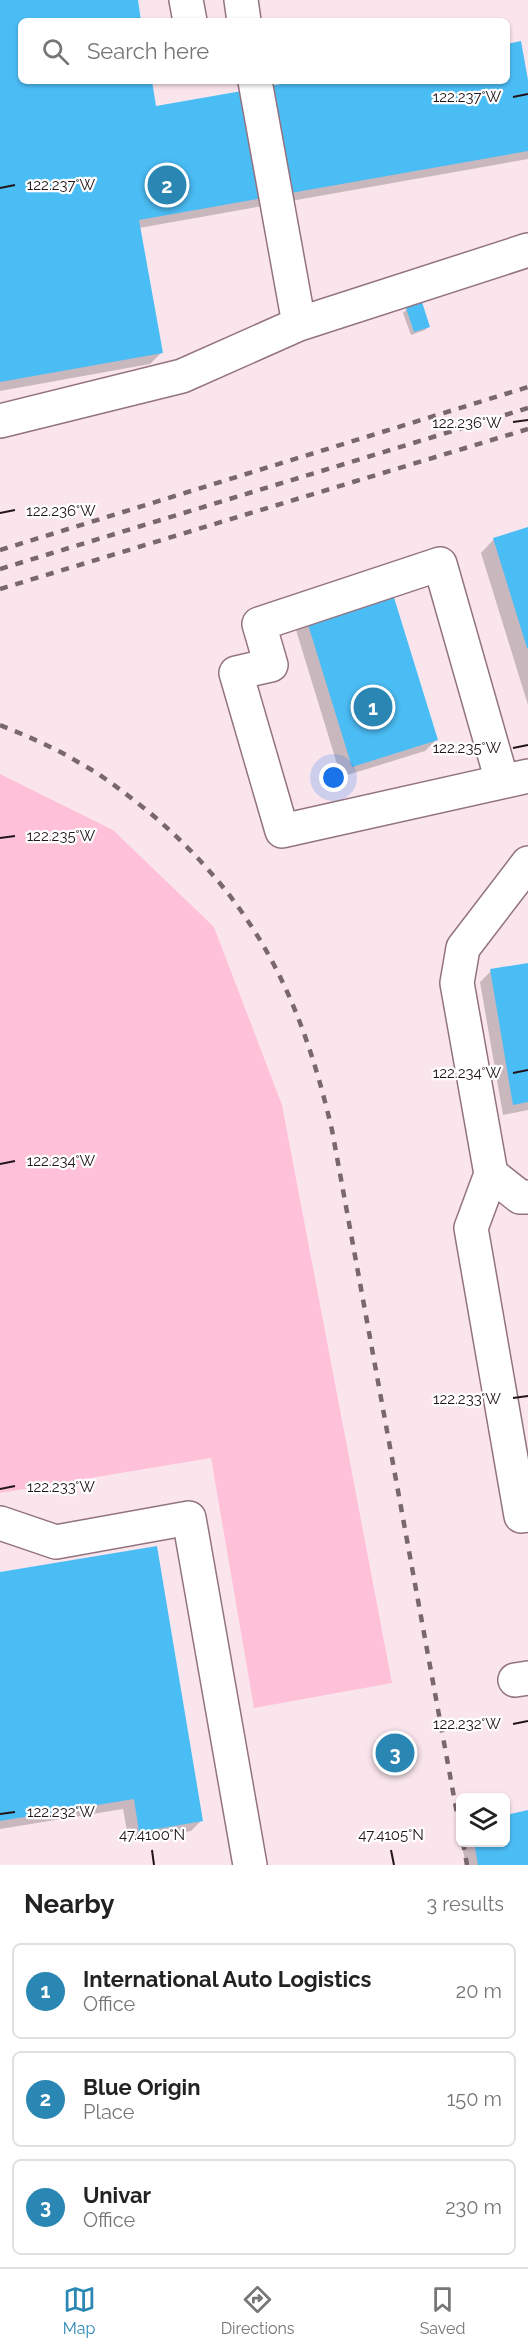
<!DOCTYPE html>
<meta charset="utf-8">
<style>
body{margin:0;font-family:Raleway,sans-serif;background:#f2f2f2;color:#222}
.controls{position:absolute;right:18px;bottom:18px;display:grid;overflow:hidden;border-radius:9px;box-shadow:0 2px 4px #0004}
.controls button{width:54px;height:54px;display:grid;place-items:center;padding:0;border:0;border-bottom:2px solid #e0e0e0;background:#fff;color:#222;font:30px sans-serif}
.you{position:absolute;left:334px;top:778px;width:21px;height:21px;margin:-15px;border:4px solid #fff;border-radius:50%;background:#1a73e8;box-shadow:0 0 0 9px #1a73e833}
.badge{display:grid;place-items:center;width:39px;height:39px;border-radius:50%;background:#2a87b4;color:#fff;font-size:20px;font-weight:700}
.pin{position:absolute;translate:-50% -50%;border:3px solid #fff;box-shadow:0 2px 6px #0006}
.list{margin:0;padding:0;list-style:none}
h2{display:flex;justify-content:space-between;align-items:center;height:78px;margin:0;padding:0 24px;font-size:26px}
h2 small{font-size:20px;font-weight:400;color:#767676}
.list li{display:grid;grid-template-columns:39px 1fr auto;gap:18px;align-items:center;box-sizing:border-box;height:96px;margin:0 12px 12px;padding:0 12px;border:2px solid #e0e0e0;border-radius:9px}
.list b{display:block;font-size:22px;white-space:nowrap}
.list p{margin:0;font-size:20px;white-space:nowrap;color:#767676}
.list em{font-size:20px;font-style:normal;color:#767676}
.icon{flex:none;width:33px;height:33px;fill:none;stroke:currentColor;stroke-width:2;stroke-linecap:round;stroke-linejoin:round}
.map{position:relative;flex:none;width:528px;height:1865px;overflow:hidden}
.search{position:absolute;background:#fff;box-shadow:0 2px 4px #0004;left:18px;right:18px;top:18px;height:66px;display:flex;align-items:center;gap:15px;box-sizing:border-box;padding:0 21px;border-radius:9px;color:#767676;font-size:22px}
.sheet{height:402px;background:#fff}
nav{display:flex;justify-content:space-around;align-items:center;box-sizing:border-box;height:84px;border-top:2px solid #e0e0e0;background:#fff;font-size:16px;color:#767676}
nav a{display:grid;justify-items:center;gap:3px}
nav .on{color:#2a87b4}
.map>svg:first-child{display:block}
</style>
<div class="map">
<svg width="528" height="1865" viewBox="0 0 528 1865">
<rect width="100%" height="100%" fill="#fbe5ed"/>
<!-- green -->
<path fill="#ffc1d8" d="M0 774 113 830 214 927 282 1105 392 1683 254 1708 211 1458 0 1493Z"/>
<!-- shadow -->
<path fill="#0003" d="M0 0H136L140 21H21V81H151L155 108 306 81H507V45L528 88V159L139 228 161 353 150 364 0 391Z
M407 309 429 327 425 330 411 335 403 313Z
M528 529V705L481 553 494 539Z
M307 619 436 740 425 751 341 777 296 630Z
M528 965V1110L503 1115 480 982 491 971Z
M0 1574 202 1820 191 1831 129 1842 123 1809 0 1829Z
M528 1812V1865H466L461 1842H506V1816Z"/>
<!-- building -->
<path fill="#4bbdf5" d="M0 0H138L141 21H21V81H152L156 106 298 81H507V44L521 41 528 80V151L139 220 163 353 0 382Z
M422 302 430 327 414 332 406 308Z
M528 527V648H527L493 538Z
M392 591 438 740 352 767 306 618Z
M528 963V1102L513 1105 490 969Z
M157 1546 203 1821 139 1832 134 1799 0 1821V1572Z
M528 1810V1865H478L474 1842H506V1815Z"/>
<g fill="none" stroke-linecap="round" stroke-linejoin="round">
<defs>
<path id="minor" d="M186 0 190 21
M241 0 244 21
M255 81 299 324 528 250
M0 421 182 376 299 324
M502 781 440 564 259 624 271 665 236 673 282 831 528 776
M528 863 463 948 457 983 491 1174 520 1197H528
M491 1174 471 1228 521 1516 528 1515
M0 1523 56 1542 189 1518 250 1865
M515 1680 528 1678"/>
</defs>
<!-- minor casing -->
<use href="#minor" stroke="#93737f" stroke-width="36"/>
<!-- minor -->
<use href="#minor" stroke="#fff" stroke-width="33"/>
<!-- rail -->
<path stroke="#78676e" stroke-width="4.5" stroke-dasharray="8 8" stroke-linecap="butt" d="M0 550 528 387
M0 569 528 408
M0 589 528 429
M0 725C27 736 53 747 78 762 104 776 126 794 149 812 255 902 301 997 332 1130L460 1830
M463 1842 467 1865"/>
</g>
<!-- ticks -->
<path fill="none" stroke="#22151a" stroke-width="2" d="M513 97 528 94M0 188 15 185M513 422 528 420M0 513 15 510M513 748 528 745M0 838 15 836M513 1073 528 1070M0 1164 15 1161M513 1398 528 1396M0 1489 15 1486M513 1724 528 1721M0 1814 15 1812M152 1850 154 1865M391 1850 394 1865"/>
<g font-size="15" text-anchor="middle" fill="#22151a" stroke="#fff" stroke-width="4.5" stroke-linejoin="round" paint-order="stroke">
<text x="467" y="102">122.237°W</text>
<text x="61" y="190">122.237°W</text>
<text x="467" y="428">122.236°W</text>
<text x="61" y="516">122.236°W</text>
<text x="467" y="753">122.235°W</text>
<text x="61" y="841">122.235°W</text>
<text x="467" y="1078">122.234°W</text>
<text x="61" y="1166">122.234°W</text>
<text x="467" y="1404">122.233°W</text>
<text x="61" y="1492">122.233°W</text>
<text x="467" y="1729">122.232°W</text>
<text x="61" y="1817">122.232°W</text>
<text x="152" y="1840">47.4100°N</text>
<text x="391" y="1840">47.4105°N</text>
</g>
</svg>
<div class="controls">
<button><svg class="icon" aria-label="layers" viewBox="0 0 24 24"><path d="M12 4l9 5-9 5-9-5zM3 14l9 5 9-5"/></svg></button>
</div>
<div class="you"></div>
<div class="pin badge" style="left:373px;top:707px">1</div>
<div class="pin badge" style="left:167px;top:185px">2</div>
<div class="pin badge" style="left:395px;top:1753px">3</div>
<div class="search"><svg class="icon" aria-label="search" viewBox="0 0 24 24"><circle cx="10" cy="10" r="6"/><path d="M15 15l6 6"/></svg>Search here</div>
</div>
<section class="sheet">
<h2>Nearby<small>3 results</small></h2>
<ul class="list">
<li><span class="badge">1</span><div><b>International Auto Logistics</b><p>Office</p></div><em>20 m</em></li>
<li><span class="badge">2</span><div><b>Blue Origin</b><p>Place</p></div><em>150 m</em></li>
<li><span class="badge">3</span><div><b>Univar</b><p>Office</p></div><em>230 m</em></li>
</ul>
</section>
<nav>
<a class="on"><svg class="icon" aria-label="map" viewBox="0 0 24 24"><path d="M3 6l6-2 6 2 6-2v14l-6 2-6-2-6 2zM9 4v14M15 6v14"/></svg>Map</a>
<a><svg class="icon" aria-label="directions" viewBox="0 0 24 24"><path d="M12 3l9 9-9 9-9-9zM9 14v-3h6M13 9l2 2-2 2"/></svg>Directions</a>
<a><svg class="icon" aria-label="saved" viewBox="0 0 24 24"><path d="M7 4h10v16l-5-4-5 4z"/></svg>Saved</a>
</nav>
